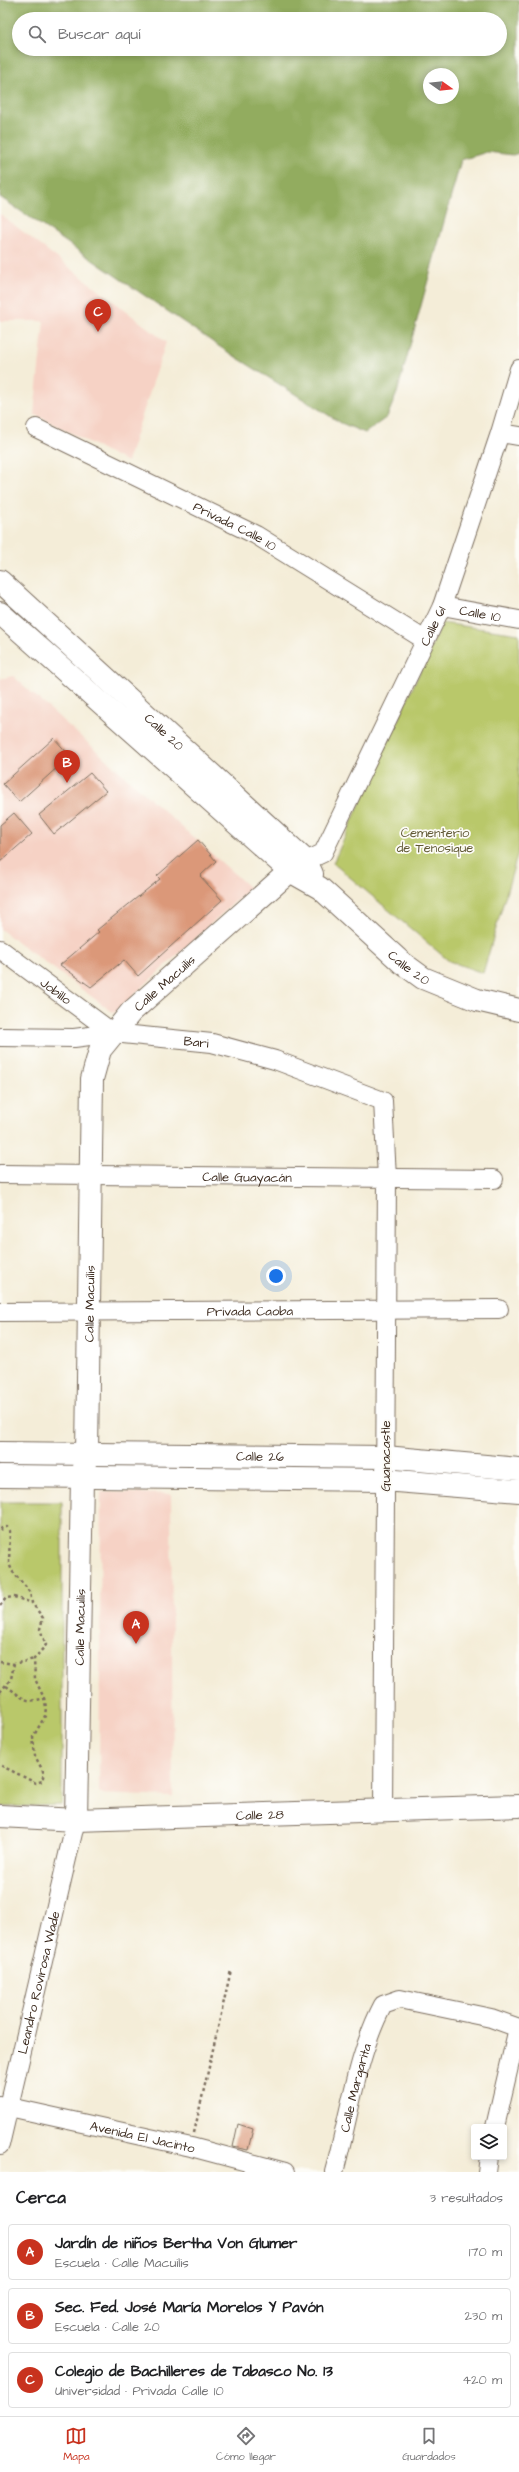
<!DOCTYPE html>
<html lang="es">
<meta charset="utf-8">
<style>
body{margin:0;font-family:"Architects Daughter",sans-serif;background:#f2f2f2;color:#202124}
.controls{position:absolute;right:12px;bottom:12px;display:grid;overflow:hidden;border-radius:4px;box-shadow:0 2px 6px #0003}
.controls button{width:36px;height:36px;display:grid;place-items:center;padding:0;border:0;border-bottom:1px solid #e0e0e0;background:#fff;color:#202124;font:20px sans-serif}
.compass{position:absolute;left:423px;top:68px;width:36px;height:36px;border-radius:50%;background:#fff;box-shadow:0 2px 6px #0003;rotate:105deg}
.you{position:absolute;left:276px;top:1276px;width:14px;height:14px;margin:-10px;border:3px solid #fff;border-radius:50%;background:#1a73e8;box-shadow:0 0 0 6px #1a73e833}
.badge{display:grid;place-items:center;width:26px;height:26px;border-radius:50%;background:#c8321e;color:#fff;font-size:13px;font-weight:700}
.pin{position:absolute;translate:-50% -33px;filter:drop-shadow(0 1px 2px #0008)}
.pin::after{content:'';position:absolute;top:21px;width:14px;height:12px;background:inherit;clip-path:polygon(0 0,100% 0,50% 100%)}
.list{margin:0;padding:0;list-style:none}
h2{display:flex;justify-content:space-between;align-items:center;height:52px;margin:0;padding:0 16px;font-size:17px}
h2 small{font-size:13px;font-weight:400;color:#757577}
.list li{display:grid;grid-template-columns:26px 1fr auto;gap:12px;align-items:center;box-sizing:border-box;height:56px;margin:0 8px 8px;padding:0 8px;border:1px solid #e0e0e0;border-radius:4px}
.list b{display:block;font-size:15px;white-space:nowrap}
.list p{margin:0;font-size:13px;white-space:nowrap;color:#757577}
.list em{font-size:13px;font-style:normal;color:#757577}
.icon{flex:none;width:22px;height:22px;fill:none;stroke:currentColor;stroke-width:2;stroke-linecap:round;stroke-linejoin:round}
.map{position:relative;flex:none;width:519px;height:2172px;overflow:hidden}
.search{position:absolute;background:#fff;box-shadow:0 2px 6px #0003;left:12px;right:12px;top:12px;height:44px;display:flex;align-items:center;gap:10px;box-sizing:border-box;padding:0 14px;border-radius:22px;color:#757577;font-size:15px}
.sheet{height:244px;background:#fff}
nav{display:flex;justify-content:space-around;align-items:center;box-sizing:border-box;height:56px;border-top:1px solid #e0e0e0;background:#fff;font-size:11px;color:#757577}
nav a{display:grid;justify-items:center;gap:2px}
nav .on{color:#c8321e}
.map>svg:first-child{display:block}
</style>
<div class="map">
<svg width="519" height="2172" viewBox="0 0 519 2172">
<rect width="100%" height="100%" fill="#fdfcf7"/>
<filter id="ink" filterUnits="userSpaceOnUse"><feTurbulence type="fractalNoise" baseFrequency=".025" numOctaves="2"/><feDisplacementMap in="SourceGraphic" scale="8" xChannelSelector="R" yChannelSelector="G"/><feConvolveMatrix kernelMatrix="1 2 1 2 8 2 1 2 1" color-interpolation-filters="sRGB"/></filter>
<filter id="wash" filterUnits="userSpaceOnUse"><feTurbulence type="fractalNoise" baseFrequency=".012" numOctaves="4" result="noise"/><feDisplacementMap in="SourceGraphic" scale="16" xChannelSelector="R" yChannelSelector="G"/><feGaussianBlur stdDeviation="0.9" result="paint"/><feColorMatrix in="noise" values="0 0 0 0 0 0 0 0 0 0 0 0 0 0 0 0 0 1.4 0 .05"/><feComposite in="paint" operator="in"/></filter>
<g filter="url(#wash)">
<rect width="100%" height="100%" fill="#f4edd8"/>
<!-- built -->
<path fill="#f6d2c5" d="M0 214 166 342 127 462 34 414 44 321H0Z
M13 676 250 888 114 1013 0 929V679Z
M101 1492 171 1494 173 1797 99 1794Z"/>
<!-- green -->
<path fill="#b9c86a" stroke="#7a7944" d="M442 623 519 634V849L483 973 449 961 333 863Z
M0 1502H62V1805L0 1807Z"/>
<!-- forest -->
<path fill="#92ac5e" stroke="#666b3e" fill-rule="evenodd" d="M0 0H519V153L513 155 487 152 461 160 397 393 387 417 365 433 341 423 220 347 0 197ZM19 19H500V49H19ZM429 74H453V98H429Z"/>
<g id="blocks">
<!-- building -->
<path fill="#db9879" d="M54 738 70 756 19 802 3 784Z
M90 773 106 791 54 834 39 815Z
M14 813 32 834 0 862V825Z
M198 840 216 861 200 876 222 900 138 976 124 960 91 987 60 965 99 932 97 930 160 879 157 876Z
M238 2124 253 2129 248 2150 233 2147Z"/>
</g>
</g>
<g filter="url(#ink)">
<use href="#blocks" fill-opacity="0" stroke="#7c6e5f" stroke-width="1"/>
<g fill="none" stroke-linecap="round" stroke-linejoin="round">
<defs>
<g id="minor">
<path id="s1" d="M36 428 256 535 425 640"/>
<path d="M500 433 519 436"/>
<path id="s2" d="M442 606 519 620"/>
<path id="s3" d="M306 861 323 853 442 606 500 433 519 369"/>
<path id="s4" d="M0 949 113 1033"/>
<path id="s5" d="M0 1037 74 1038 113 1033 212 1043 275 1060 383 1101 387 1178 383 1810"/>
<path id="s6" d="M0 1174 494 1179"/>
<path id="s7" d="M0 1312 499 1309"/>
<path id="s8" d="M0 2105 191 2147 285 2172"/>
<path d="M495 2127 518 2028"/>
<path id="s9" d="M0 2145 76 1820"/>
<path id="s10" d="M334 2172C349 2118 357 2054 383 2005L400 1999 491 2018 519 2028"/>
<path d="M487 2172 489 2157"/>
</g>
<g id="major">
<path id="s11" d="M0 581 306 861 312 874"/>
<path id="s12" d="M0 613 290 871 320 888 401 962 423 978 477 1000 519 1010"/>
<path id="s13" d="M0 1453 385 1457 519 1469"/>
<path d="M0 1476 384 1480 519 1491"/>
<path id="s14" d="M0 1816 76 1820 519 1806"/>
<path id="s15" d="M76 1820 82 1477 87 1454 92 1079 100 1050 131 1012 290 871 306 861"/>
</g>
</defs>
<!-- minor casing -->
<use href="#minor" stroke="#7c6e5f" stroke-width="20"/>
<!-- major casing -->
<use href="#major" stroke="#7c6e5f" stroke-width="24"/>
<!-- path -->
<path stroke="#7c6e5f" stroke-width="2.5" stroke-dasharray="3 3" stroke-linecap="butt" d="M0 1530 2 1528 7 1527 10 1531 9 1563 12 1571 25 1586 30 1593 32 1603 43 1618 40 1629 46 1645 34 1659 35 1679 44 1698 46 1707 45 1716 33 1737 35 1756 44 1773 42 1781 36 1783 0 1765
M0 1606 6 1598 14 1597 32 1603
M0 1662 14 1664 34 1659
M6 1686C22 1696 24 1705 44 1698
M0 1692 11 1679 14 1664
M194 2133 231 1970"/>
<!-- minor -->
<use href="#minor" stroke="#fff" stroke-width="18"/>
<!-- major -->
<use href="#major" stroke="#fff" stroke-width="22"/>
</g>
</g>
<g text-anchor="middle" stroke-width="3.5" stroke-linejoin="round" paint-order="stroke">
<!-- street labels -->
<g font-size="13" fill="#3b2a1e" stroke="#fdfcf7">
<text dy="5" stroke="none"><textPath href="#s1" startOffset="222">Privada Calle 10</textPath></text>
<text dy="5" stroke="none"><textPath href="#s2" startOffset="39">Calle 10</textPath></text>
<text dy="5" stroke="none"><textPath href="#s3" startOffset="271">Calle 61</textPath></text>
<text dy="5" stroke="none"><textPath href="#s11" startOffset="223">Calle 20</textPath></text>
<text dy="5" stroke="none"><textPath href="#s12" startOffset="542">Calle 20</textPath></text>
<text dy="5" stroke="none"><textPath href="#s15" startOffset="865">Calle Macuilis</textPath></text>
<text dy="5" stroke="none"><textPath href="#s4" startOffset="70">Jobillo</textPath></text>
<text dy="5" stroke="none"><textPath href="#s5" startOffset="197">Bari</textPath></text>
<text dy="5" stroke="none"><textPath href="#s6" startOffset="247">Calle Guayacán</textPath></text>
<text dy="5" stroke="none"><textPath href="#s15" startOffset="517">Calle Macuilis</textPath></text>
<text dy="5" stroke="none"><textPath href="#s7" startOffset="250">Privada Caoba</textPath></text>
<text dy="5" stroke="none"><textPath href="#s13" startOffset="260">Calle 26</textPath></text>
<text transform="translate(385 1456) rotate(-90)" y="5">Guanacastle</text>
<text dy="5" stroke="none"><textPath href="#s15" startOffset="193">Calle Macuilis</textPath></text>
<text dy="5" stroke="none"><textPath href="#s14" startOffset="260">Calle 28</textPath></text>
<text dy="5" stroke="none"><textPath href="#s9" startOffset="167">Leandro Rovirosa Wade</textPath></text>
<text dy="5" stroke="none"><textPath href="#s10" startOffset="87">Calle Margarita</textPath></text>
<text dy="5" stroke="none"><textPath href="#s8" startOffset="146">Avenida El Jacinto</textPath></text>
</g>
<!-- park labels -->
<g font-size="13" fill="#615935" stroke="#fdfcf7">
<text x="435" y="837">Cementerio<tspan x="435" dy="15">de Tenosique</tspan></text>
</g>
</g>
</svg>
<div class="controls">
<button><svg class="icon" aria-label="layers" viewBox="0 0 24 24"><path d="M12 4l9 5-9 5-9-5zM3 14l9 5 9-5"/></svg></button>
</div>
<svg class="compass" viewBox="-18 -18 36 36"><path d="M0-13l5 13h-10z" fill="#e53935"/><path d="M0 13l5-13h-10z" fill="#757577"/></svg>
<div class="you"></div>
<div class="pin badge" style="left:136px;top:1644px">A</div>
<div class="pin badge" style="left:67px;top:783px">B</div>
<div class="pin badge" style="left:98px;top:332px">C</div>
<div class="search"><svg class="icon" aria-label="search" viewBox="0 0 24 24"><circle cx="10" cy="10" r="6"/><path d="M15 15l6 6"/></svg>Buscar aquí</div>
</div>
<section class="sheet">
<h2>Cerca<small>3 resultados</small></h2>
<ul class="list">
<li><span class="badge">A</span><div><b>Jardín de niños Bertha Von Glumer</b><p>Escuela · Calle Macuilis</p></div><em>170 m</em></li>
<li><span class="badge">B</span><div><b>Sec. Fed. José María Morelos Y Pavón</b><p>Escuela · Calle 20</p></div><em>230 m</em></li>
<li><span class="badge">C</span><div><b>Colegio de Bachilleres de Tabasco No. 13</b><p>Universidad · Privada Calle 10</p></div><em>420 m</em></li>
</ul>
</section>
<nav>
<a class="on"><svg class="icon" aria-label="map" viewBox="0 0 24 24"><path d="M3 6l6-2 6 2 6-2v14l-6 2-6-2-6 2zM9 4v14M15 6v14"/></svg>Mapa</a>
<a><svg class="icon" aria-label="directions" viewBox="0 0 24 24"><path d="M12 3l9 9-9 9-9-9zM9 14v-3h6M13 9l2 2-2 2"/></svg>Cómo llegar</a>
<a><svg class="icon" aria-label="saved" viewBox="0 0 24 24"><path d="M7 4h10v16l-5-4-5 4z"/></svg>Guardados</a>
</nav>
